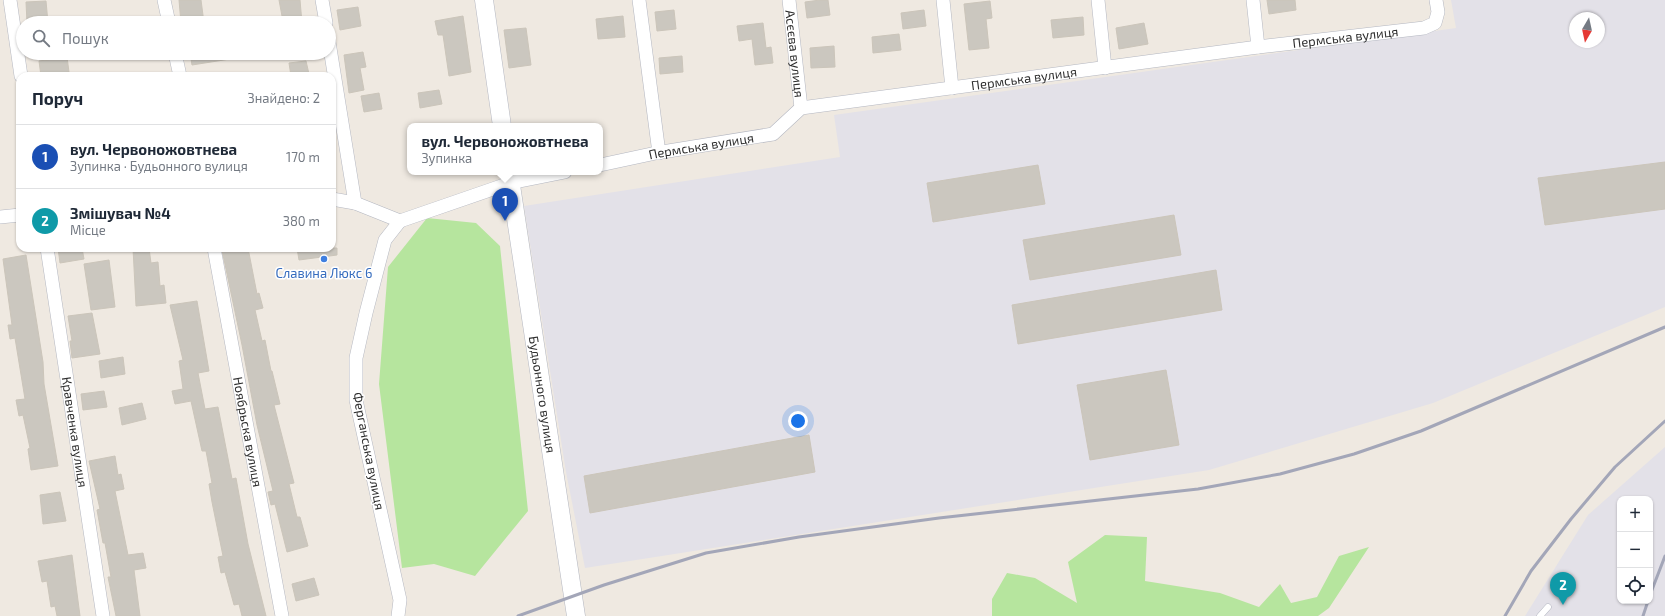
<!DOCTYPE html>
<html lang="uk">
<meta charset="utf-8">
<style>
body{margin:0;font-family:"Exo 2",sans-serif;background:#f2f2f3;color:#1f2937}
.controls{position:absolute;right:12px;bottom:12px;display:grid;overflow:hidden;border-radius:8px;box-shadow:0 1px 3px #0004}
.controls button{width:36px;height:36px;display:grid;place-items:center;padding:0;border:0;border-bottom:1px solid #e0e1e3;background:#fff;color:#1f2937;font:20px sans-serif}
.compass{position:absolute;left:1569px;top:12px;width:36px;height:36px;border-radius:50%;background:#fff;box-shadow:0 1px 3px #0004;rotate:189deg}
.you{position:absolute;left:798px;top:421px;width:14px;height:14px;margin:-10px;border:3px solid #fff;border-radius:50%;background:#1a73e8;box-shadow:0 0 0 6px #1a73e833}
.badge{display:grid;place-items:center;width:26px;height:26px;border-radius:50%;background:#4264fb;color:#fff;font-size:13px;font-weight:700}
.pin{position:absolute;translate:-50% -33px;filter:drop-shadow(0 1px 2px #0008)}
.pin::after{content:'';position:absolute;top:21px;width:14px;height:12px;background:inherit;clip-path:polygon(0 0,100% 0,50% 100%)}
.popup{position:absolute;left:407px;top:123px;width:196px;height:52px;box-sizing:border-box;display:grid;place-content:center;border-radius:8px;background:#fff;filter:drop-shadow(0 1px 3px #0005);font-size:13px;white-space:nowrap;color:#747a83}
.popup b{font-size:15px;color:#1f2937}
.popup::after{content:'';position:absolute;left:50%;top:100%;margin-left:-8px;border:8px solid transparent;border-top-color:#fff}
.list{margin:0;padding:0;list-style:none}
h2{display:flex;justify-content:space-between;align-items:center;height:52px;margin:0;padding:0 16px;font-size:17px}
h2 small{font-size:13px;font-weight:400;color:#747a83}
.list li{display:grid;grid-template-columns:26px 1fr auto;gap:12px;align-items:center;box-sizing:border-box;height:64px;padding:0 16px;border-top:1px solid #e0e1e3}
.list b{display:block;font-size:15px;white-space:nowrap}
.list p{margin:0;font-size:13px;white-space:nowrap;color:#747a83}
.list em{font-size:13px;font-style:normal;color:#747a83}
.icon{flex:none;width:22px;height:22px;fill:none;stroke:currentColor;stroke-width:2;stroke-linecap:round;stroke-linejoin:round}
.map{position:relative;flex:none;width:1665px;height:616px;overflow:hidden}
.search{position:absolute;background:#fff;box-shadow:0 1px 3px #0004;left:16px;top:16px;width:320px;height:44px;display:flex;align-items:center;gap:10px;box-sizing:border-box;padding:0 14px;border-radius:22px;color:#747a83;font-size:15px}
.panel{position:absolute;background:#fff;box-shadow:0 1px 3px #0004;left:16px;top:72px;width:320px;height:180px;border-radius:12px}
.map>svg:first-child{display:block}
</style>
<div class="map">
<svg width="1665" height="616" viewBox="0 0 1665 616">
<rect width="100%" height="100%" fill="#efe9e1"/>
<!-- industrial -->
<path fill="#e3e1e8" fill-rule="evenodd" d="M1451 0H1665V307L1433 403 1209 470 585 568 566 472 524 206 840 157 834 115 1456 28ZM1575 18H1599V42H1575Z
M1665 447V616H1525L1588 515ZM1620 499H1650V601H1620Z"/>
<!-- green -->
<path fill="#b6e59e" d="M427 218 476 223 500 246 528 511 475 576 434 564 402 568 379 384 388 267Z
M1105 535 1147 537 1145 581 1220 593 1259 607 1280 584 1291 603 1317 597 1339 556 1369 547 1329 608 1318 616H992V599L1007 573 1035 578 1077 603 1068 562Z"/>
<!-- building -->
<path fill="#cbc7bf" stroke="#cbc5ba" d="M179 0H201L204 23H181Z
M279 0H300L302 23H285V16H282Z
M820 0H828L830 15 807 18 805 2Z
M1267 0H1295L1296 10 1269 14Z
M46 1 48 23H27L26 2Z
M990 1 992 18 986 19 989 48 969 50 964 4Z
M358 7 361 26 340 30 337 10Z
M674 10 676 29 657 31 655 12Z
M924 10 926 26 903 29 901 13Z
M463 16 471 72 449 76 443 35H438L435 21Z
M623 16 625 37 598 39 596 19Z
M1083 17 1084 35 1053 38 1051 20Z
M763 23 766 48 771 47 773 63 755 65 752 39 739 41 737 26Z
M1144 23 1148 44 1119 49 1116 28Z
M526 28 531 65 509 68 504 30Z
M899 34 901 50 873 53 872 37Z
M834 46 835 67 811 68 810 48Z
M363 52 366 67 360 68 364 90 349 93 344 55Z
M190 53H229L230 59 192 65Z
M682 56 683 72 660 74 659 58Z
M67 57 69 72 41 76 39 61Z
M306 61 309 74 291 76 289 63Z
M439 90 442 104 420 108 418 93Z
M379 93 382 109 364 112 361 96Z
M1665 162V209L1545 225 1538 178Z
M1038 165 1045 204 933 222 927 183Z
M1174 215 1181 255 1030 280 1023 240Z
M58 248H82L84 259 60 263Z
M133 248H149L151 263 158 262 160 286 164 285 166 303 136 306Z
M232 248H248L257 294 259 293 263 308 255 310 262 341 265 340 271 371H272L280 404 274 405 294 483 289 484 297 517H300L308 546 287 552 275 504 271 505 268 492 273 491 257 425 242 345 222 250Z
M297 248H337V255L299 260Z
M26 255 43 362 44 384 58 466 31 470 28 449 30 448 23 415 19 416 16 400 25 399 15 338 10 339 8 325H12L3 259Z
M109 260 115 307 91 310 84 264Z
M1216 270 1222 310 1018 344 1012 305Z
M197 301 209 371 198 373 205 409 218 407 232 479 236 478 248 544 266 616H242L239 604 234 605 225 572 221 573 218 557 223 556 212 502 209 484 212 483 206 451H202L191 401 175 404 172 391 183 389 179 361 183 360 170 305Z
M92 313 100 354 72 358 70 341H72L68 316Z
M123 357 125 374 101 378 99 361Z
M1166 370 1179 445 1090 460 1077 385Z
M104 391 107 407 83 410 81 394Z
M142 403 146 419 122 425 119 408Z
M809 435 815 472 590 513 584 476Z
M115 456 118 475 121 474 124 489 115 491 128 555 143 553 146 568 134 570 140 616H116L108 577H111L105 543H103L97 510 100 509 89 461Z
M60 492 66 521 43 524 40 495Z
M72 555 80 616H57L55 606 51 607 47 581 42 582 38 561Z
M314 578 319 595 296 601 292 584Z"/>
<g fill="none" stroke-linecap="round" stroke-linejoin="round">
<defs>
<path id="lane" d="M1540 616 1548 607"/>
<g id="street">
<path d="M10 0 21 76"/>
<path d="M164 0 169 23"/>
<path d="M322 0 326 23"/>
<path d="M639 0 659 153"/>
<path id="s1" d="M789 0 801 108"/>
<path d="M943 0 952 88"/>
<path d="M1098 0 1105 68"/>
<path d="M1253 0 1258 47"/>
<path d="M329 42 355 203"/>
<path d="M175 53 180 76"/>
<path id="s2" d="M600 165 656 153 773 134 801 108 1258 47 1424 28 1435 23 1438 12 1436 0"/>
<path d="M332 199 355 203 400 221 510 183 565 172"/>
<path d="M0 217 20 215"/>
<path id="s3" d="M47 248 103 616"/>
<path id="s4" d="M214 248 282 616"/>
<path d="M398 616 400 600 356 400V358L366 313 385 240 400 221"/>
</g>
<g id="secondary">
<path d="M484 0 502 126"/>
<path id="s5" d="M509 172 576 616"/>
</g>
</defs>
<!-- lane casing -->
<use href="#lane" stroke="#b4b7c1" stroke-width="7"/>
<!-- street casing -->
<use href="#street" stroke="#b4b7c1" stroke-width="14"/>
<!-- secondary casing -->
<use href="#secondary" stroke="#b4b7c1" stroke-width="19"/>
<!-- lane -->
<use href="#lane" stroke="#fff" stroke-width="6"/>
<!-- street -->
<use href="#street" stroke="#fff" stroke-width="13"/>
<!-- secondary -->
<use href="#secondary" stroke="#fff" stroke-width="18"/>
<!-- rail -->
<path stroke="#a3a6b8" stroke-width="3" d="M1650 595 1665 556
M518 616 604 585 706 553 799 537 939 518 1198 489 1280 474 1354 454 1421 431 1665 327
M1505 616 1531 571 1571 519 1615 467 1665 421
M1643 616 1648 601"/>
</g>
<!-- markers -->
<circle fill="#3f7fe0" stroke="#fff" stroke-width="1.5" cx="324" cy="259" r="4"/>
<g text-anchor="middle" stroke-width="3" stroke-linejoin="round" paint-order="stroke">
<!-- street labels -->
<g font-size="13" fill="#2e2e2e" stroke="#fff">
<text dy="5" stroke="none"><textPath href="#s2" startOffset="763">Пермська вулиця</textPath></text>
<text dy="5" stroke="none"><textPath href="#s1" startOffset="54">Асєєва вулиця</textPath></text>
<text dy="5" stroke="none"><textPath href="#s2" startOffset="439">Пермська вулиця</textPath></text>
<text dy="5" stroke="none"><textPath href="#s2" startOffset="103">Пермська вулиця</textPath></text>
<text dy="5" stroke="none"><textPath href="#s5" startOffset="225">Будьонного вулиця</textPath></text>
<text dy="5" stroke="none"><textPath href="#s3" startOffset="186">Кравченка вулиця</textPath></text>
<text dy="5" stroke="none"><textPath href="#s4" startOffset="187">Ноябрьска вулиця</textPath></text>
<text transform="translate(369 451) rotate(79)" y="5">Ферганська вулиця</text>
</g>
<!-- shop labels -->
<g font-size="13" fill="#366cbe" stroke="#fff">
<text x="324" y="278">Славина Люкс 6</text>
</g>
</g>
</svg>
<div class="controls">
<button>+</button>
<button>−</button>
<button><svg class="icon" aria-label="locate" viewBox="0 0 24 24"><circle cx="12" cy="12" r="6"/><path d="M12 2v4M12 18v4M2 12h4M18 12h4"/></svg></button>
</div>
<svg class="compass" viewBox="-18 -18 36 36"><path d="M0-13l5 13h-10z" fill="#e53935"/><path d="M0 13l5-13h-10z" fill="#747a83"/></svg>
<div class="you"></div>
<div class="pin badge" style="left:505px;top:221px;background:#1a4fb4">1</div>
<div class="popup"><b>вул. Червоножовтнева</b>Зупинка</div>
<div class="pin badge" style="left:1563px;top:605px;background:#0f9aa8">2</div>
<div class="search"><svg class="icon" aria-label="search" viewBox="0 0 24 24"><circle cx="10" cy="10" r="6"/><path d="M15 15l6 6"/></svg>Пошук</div>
<section class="panel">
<h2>Поруч<small>Знайдено: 2</small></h2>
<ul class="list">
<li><span class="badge" style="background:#1a4fb4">1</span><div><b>вул. Червоножовтнева</b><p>Зупинка · Будьонного вулиця</p></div><em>170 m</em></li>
<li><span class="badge" style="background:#0f9aa8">2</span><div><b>Змішувач №4</b><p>Місце</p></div><em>380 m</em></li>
</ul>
</section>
</div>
